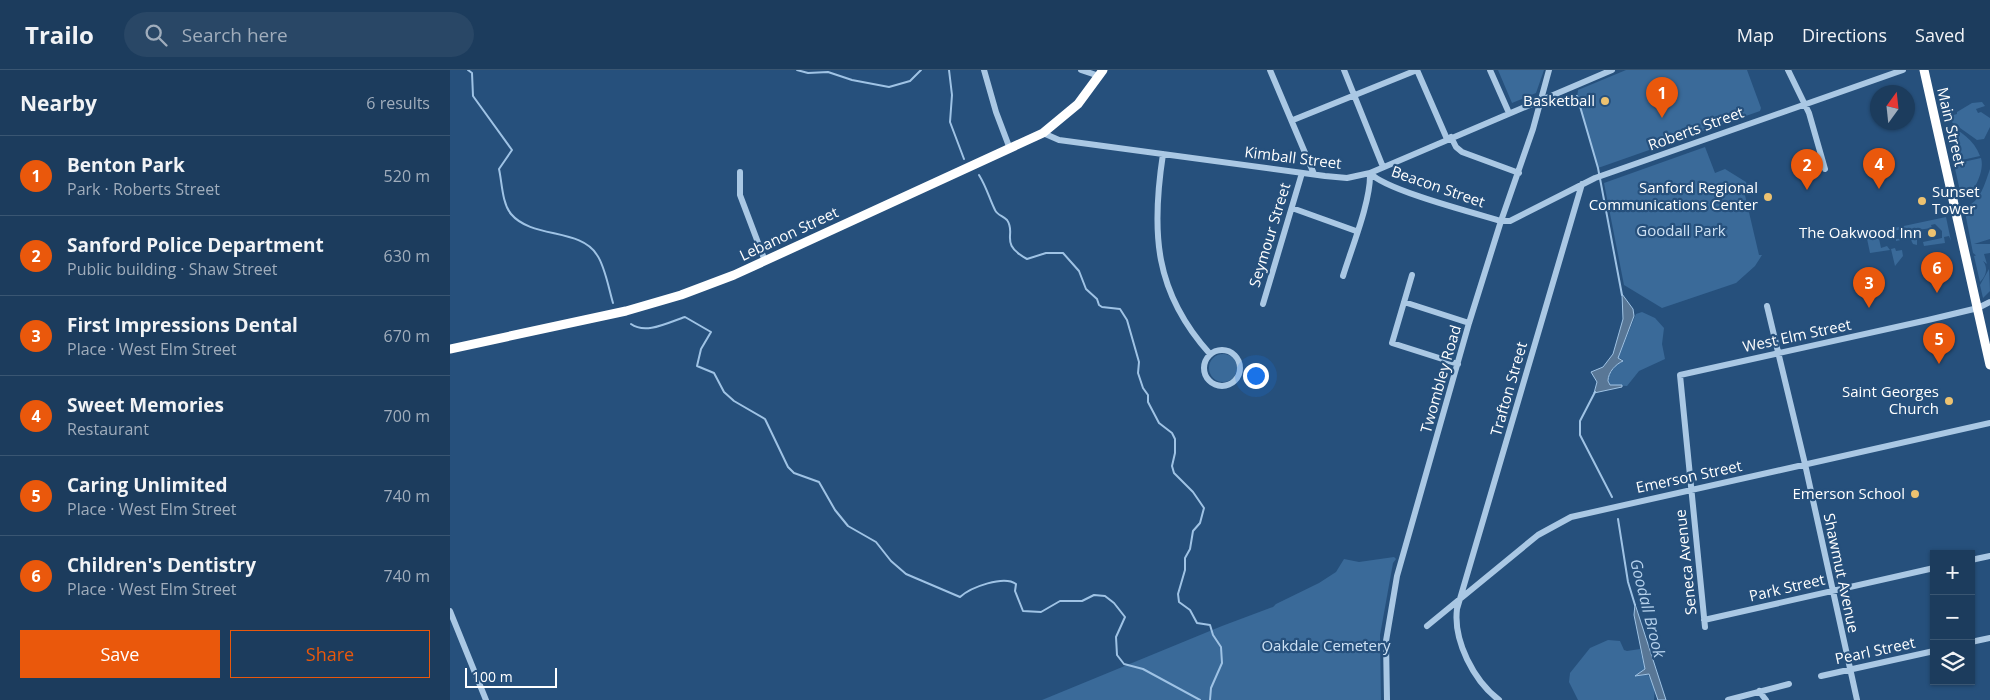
<!DOCTYPE html>
<meta charset="utf-8">
<style>
body{margin:0;font-family:"Open Sans",sans-serif;background:#294766;color:#f1f3f6}
.controls{position:absolute;right:15px;bottom:15px;display:grid;overflow:hidden;border-radius:0px;box-shadow:0 1px 4px #0004}
.controls button{width:45px;height:45px;display:grid;place-items:center;padding:0;border:0;border-bottom:1px solid #3a5672;background:#1c3c5d;color:#f1f3f6;font:25px sans-serif}
.compass{position:absolute;left:1420px;top:15px;width:45px;height:45px;border-radius:50%;background:#1c3c5d;box-shadow:0 1px 4px #0004;rotate:15deg}
.scale{position:absolute;left:15px;bottom:12px;width:92px;box-sizing:border-box;padding-left:5px;border:2px solid #fff;border-top:0;font-size:14px;line-height:18px;white-space:nowrap;color:#fff;-webkit-text-stroke:4px #26507c;paint-order:stroke}
.you{position:absolute;left:805px;top:305px;width:18px;height:18px;margin:-12px;border:4px solid #fff;border-radius:50%;background:#1a73e8;box-shadow:0 0 0 8px #1a73e833}
.badge{display:grid;place-items:center;width:32px;height:32px;border-radius:50%;background:#ea580c;color:#fff;font-size:16px;font-weight:700}
.pin{position:absolute;translate:-50% -41px;filter:drop-shadow(0 1px 2px #0008)}
.pin::after{content:'';position:absolute;top:26px;width:18px;height:15px;background:inherit;clip-path:polygon(0 0,100% 0,50% 100%)}
.list{margin:0;padding:0;list-style:none}
h2{display:flex;justify-content:space-between;align-items:center;height:65px;margin:0;padding:0 20px;font-size:21px}
h2 small{font-size:16px;font-weight:400;color:#a0adbc}
.list li{display:grid;grid-template-columns:32px 1fr auto;gap:15px;align-items:center;box-sizing:border-box;height:80px;padding:0 20px;border-top:1px solid #3a5672}
.list b{display:block;font-size:19px;white-space:nowrap}
.list p{margin:0;font-size:16px;white-space:nowrap;color:#a0adbc}
.list em{font-size:16px;font-style:normal;color:#a0adbc}
.actions{display:flex;gap:10px;padding:15px 20px}
.actions a{flex:1;padding:11px 0;border:1px solid #ea580c;border-radius:0px;text-align:center;font-size:18px;color:#ea580c}
.actions .main{background:#ea580c;color:#fff}
.icon{flex:none;width:28px;height:28px;fill:none;stroke:currentColor;stroke-width:2;stroke-linecap:round;stroke-linejoin:round}
.map{position:relative;flex:none;width:1540px;height:630px;overflow:hidden}
header{display:flex;align-items:center;gap:30px;box-sizing:border-box;height:70px;padding:0 25px;background:#1c3c5d;border-bottom:1px solid #3a5672}
header strong{font-size:24px}
nav{display:flex;gap:28px;margin-inline-start:auto;font-size:18px}
.search{width:350px;height:45px;background:#294766;display:flex;align-items:center;gap:12px;box-sizing:border-box;padding:0 18px;border-radius:28px;color:#a0adbc;font-size:19px}
main{display:flex}
aside{flex:1;background:#1c3c5d}
.map>svg:first-child{display:block}
</style>
<header>
<strong>Trailo</strong>
<div class="search"><svg class="icon" aria-label="search" viewBox="0 0 24 24"><circle cx="10" cy="10" r="6"/><path d="M15 15l6 6"/></svg>Search here</div>
<nav><a>Map</a><a>Directions</a><a>Saved</a></nav>
</header>
<main>
<aside>
<h2>Nearby<small>6 results</small></h2>
<ul class="list">
<li><span class="badge">1</span><div><b>Benton Park</b><p>Park · Roberts Street</p></div><em>520 m</em></li>
<li><span class="badge">2</span><div><b>Sanford Police Department</b><p>Public building · Shaw Street</p></div><em>630 m</em></li>
<li><span class="badge">3</span><div><b>First Impressions Dental</b><p>Place · West Elm Street</p></div><em>670 m</em></li>
<li><span class="badge">4</span><div><b>Sweet Memories</b><p>Restaurant</p></div><em>700 m</em></li>
<li><span class="badge">5</span><div><b>Caring Unlimited</b><p>Place · West Elm Street</p></div><em>740 m</em></li>
<li><span class="badge">6</span><div><b>Children's Dentistry</b><p>Place · West Elm Street</p></div><em>740 m</em></li>
</ul>
<div class="actions"><a class="main">Save</a><a>Share</a></div>
</aside>
<div class="map">
<svg width="1540" height="630" viewBox="0 0 1540 630">
<rect width="100%" height="100%" fill="#26507c"/>
<!-- green -->
<path fill="#3a6a99" d="M1048 0H1094L1086 23 1062 33Z
M1176 0H1297L1311 38 1310 41 1148 98 1127 29 1128 20Z
M1532 32 1535 36 1526 39 1528 43 1531 42 1540 48V57L1534 69 1527 70 1496 48 1499 42 1500 46 1507 44V42L1522 33Z
M1496 55C1510 60 1524 70 1530 86L1503 92Z
M1255 77 1265 103 1275 99 1296 112 1298 120 1294 121 1309 185H1312L1305 196 1286 213 1212 238 1174 215 1154 113Z
M1531 88C1535 101 1524 124 1512 130L1504 94Z
M1540 99V169L1524 174H1540V183L1534 184 1537 194 1523 183 1514 137C1530 134 1535 113 1540 99Z
M1496 147 1501 171 1499 166 1494 167 1495 173 1474 176 1473 172 1492 168V161L1485 154 1481 155 1482 158 1467 160 1469 168 1467 169V175L1463 174 1460 168 1446 171V169L1460 167 1458 158 1428 164 1431 178 1437 176 1440 180 1420 183 1416 164Z
M1445 178 1446 181 1452 180 1453 186 1445 196 1441 179Z
M1527 185C1538 193 1539 203 1530 212L1524 186Z
M1539 199 1540 221 1533 228 1530 215Z
M1192 242 1205 248 1214 258 1212 274 1215 289 1189 301 1177 316 1160 315 1158 306 1168 293 1173 291 1172 289 1168 288 1186 244Z
M759 298a14 14 0 1 1 28 0a14 14 0 1 1-28 0Z
M944 487 946 489 943 493 930 565 931 630H592L772 556 823 537 826 534 869 513 886 502 894 489 909 492Z
M1158 570 1170 571 1174 580 1177 581 1190 579 1195 599 1186 606 1196 604C1205 609 1205 621 1204 630H1128L1119 612 1120 603 1140 578Z"/>
<!-- water -->
<path fill="#597796" stroke="#9fc3e5" d="M1172 224 1183 239 1184 246 1168 288 1173 291C1166 294 1158 302 1158 311L1160 315H1172V317L1144 323 1147 312 1141 302 1153 297 1163 284 1173 249Z
M1185 534 1216 630H1208L1199 604 1185 606 1195 599 1184 545Z"/>
<g fill="none" stroke-linecap="round" stroke-linejoin="round">
<!-- stream -->
<path stroke="#9fc3e5" stroke-width="2" d="M18 0 22 3 23 26 62 80 49 99C52 112 52 133 61 144 82 169 131 158 147 185 155 196 159 220 163 233
M347 0 358 3 378 2 402 10 439 17 460 11 471 0
M499 0 502 25 500 52 514 89
M1127 26 1148 98 1172 225
M529 105C537 118 539 128 545 140 547 145 553 146 557 150 567 164 548 173 577 189L596 183H613L629 201 636 219 647 229 649 235 652 237 670 239 677 250 689 292 688 303 693 318 698 325V332L709 353 722 363 725 369V383L722 396 724 403 743 422 754 438 750 453 743 461 740 479 735 488V500L728 524 729 532 740 540 747 553 760 555 763 565 771 577 772 593 761 618 760 630
M181 254C196 265 219 252 235 247L261 262 251 279 247 296 264 303 274 322 284 331 315 349 338 397 344 403 369 412 385 440 398 456 426 472 441 491 456 504 510 527C521 517 554 505 566 514L565 521 573 541 591 542 610 531H632L644 525 655 526 664 533 675 547 666 567 667 585 674 594 693 599 750 630
M1145 322 1130 351V365L1162 427
M1168 449 1178 512 1185 535"/>
<!-- minor -->
<path stroke="#aac8e4" stroke-width="6" d="M534 0 546 42 560 79
M631 0 649 6
M820 0 864 104
M894 0 933 97
M967 0 997 69
M1040 0 1059 43
M1338 0 1359 43 1375 99
M843 50 967 0
M593 63 609 70 875 106 897 108 920 103 1162 0
M1001 67 1006 77 1012 82 1069 103
M713 84C701 162 704 222 760 284
M290 102V125L315 191
M920 103C935 120 1024 143 1051 151H1060L1145 108 1453 0
M842 138 906 161
M962 205 942 273 1008 294
M893 206C902 177 921 131 920 103
M954 232 1019 253
M813 234 852 103
M1317 236 1355 394 1407 630
M754 298a18 18 0 1 1 36 0a18 18 0 1 1-36 0Z
M1521 490 1540 486
M0 541 36 630
M1254 550 1484 498
M977 556 1088 465 1121 447 1540 353
M1255 557 1230 305 1478 250 1528 238 1540 232
M1521 572 1540 568
M1371 606 1484 581
M1309 621 1316 630
M937 630 936 571 947 506 1019 253 1051 151 1083 59 1099 0
M1049 630C1024 611 1003 571 1007 539L1132 114
M1278 630 1339 614"/>
<!-- highway -->
<path stroke="#fff" stroke-width="9" d="M1474 0 1540 295
M0 279 176 241 231 225 284 205 593 63 628 34 653 0"/>
</g>
<!-- markers -->
<g fill="#edc270" stroke="#26507c" stroke-width="2">
<circle cx="1155" cy="31" r="5"/>
<circle cx="1318" cy="127" r="5"/>
<circle cx="1472" cy="131" r="5"/>
<circle cx="1482" cy="163" r="5"/>
<circle cx="1499" cy="331" r="5"/>
<circle cx="1465" cy="424" r="5"/>
</g>
<g text-anchor="middle" stroke-width="4.5" stroke-linejoin="round" paint-order="stroke">
<!-- poi labels -->
<g font-size="15" fill="#fff" stroke="#26507c" text-anchor="end">
<text x="1145" y="36">Basketball</text>
<text x="1308" y="123">Sanford Regional<tspan x="1308" dy="17">Communications Center</tspan></text>
<text x="1482" y="127" text-anchor="start">Sunset<tspan x="1482" dy="17">Tower</tspan></text>
<text x="1472" y="168">The Oakwood Inn</text>
<text x="1489" y="327">Saint Georges<tspan x="1489" dy="17">Church</tspan></text>
<text x="1455" y="429">Emerson School</text>
</g>
<!-- street labels -->
<g font-size="15" fill="#fff" stroke="#26507c">
<text transform="translate(1501 57) rotate(77)" y="5">Main Street</text>
<text transform="translate(1246 59) rotate(-20)" y="5">Roberts Street</text>
<text transform="translate(843 88) rotate(7)" y="5">Kimball Street</text>
<text transform="translate(988 117) rotate(19)" y="5">Beacon Street</text>
<text transform="translate(339 164) rotate(-25)" y="5">Lebanon Street</text>
<text transform="translate(820 165) rotate(-73)" y="5">Seymour Street</text>
<text transform="translate(1347 266) rotate(-12)" y="5">West Elm Street</text>
<text transform="translate(991 309) rotate(-74)" y="5">Twombley Road</text>
<text transform="translate(1059 319) rotate(-74)" y="5">Trafton Street</text>
<text transform="translate(1239 407) rotate(-12)" y="5">Emerson Street</text>
<text transform="translate(1236 492) rotate(-96)" y="5">Seneca Avenue</text>
<text transform="translate(1391 503) rotate(78)" y="5">Shawmut Avenue</text>
<text transform="translate(1337 518) rotate(-13)" y="5">Park Street</text>
<text transform="translate(1425 581) rotate(-12)" y="5">Pearl Street</text>
</g>
<!-- park labels -->
<g font-size="15" fill="#cde1f4" stroke="#26507c">
<text x="1231" y="166">Goodall Park</text>
<text x="876" y="581">Oakdale Cemetery</text>
</g>
<!-- water labels -->
<g font-size="16" font-style="italic" fill="#b5d1ec" stroke="#26507c">
<text transform="translate(1198 538) rotate(76)" y="6">Goodall Brook</text>
</g>
</g>
</svg>
<div class="controls">
<button>+</button>
<button>−</button>
<button><svg class="icon" aria-label="layers" viewBox="0 0 24 24"><path d="M12 4l9 5-9 5-9-5zM3 14l9 5 9-5"/></svg></button>
</div>
<svg class="compass" viewBox="-18 -18 36 36"><path d="M0-13l5 13h-10z" fill="#e53935"/><path d="M0 13l5-13h-10z" fill="#a0adbc"/></svg>
<div class="scale">100 m</div>
<div class="you"></div>
<div class="pin badge" style="left:1212px;top:48px">1</div>
<div class="pin badge" style="left:1357px;top:120px">2</div>
<div class="pin badge" style="left:1419px;top:238px">3</div>
<div class="pin badge" style="left:1429px;top:119px">4</div>
<div class="pin badge" style="left:1489px;top:294px">5</div>
<div class="pin badge" style="left:1487px;top:223px">6</div>
</div>
</main>
